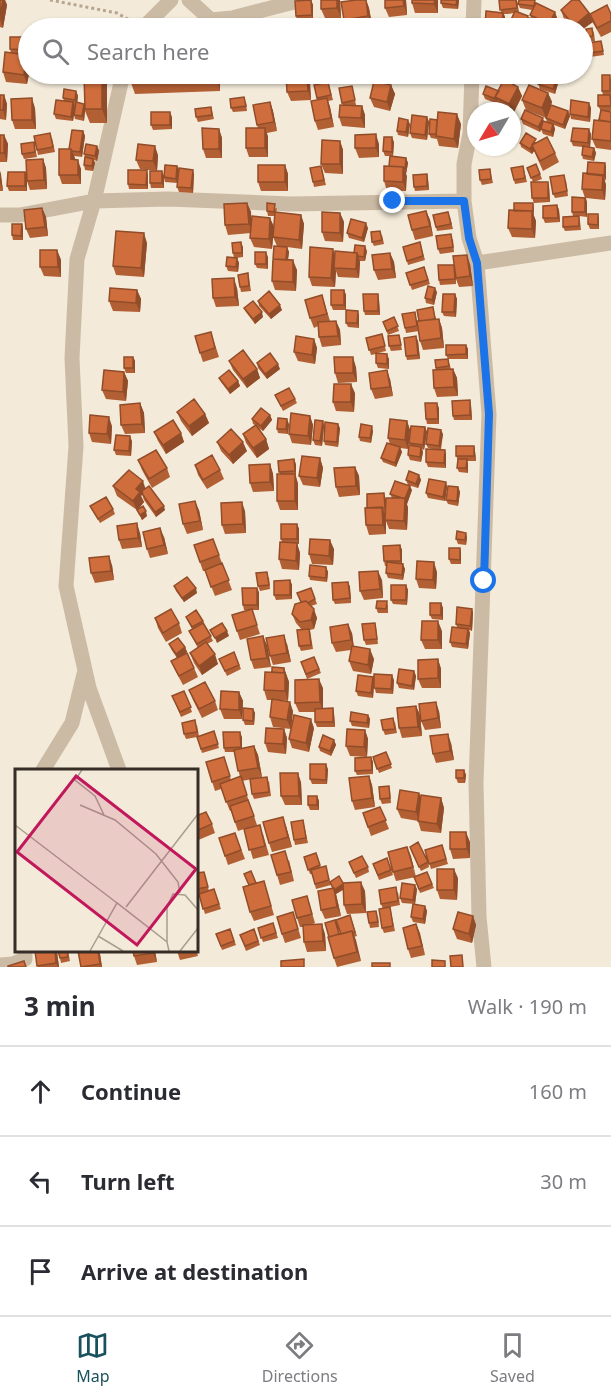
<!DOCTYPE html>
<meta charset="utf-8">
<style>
body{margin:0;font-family:"Noto Sans",sans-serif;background:#f2f2f3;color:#2b2b33}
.compass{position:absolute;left:467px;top:102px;width:54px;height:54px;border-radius:50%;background:#fff;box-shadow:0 2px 4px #0004;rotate:232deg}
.stop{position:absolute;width:18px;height:18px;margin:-14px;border:4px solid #1a73e8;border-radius:50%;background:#fff}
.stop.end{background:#1a73e8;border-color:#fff;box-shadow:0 2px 6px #0008}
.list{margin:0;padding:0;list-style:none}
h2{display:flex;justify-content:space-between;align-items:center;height:78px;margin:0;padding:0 24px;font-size:26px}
h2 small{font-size:20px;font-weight:400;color:#7c7c81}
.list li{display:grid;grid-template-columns:39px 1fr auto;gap:18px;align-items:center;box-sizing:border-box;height:90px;padding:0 24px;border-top:2px solid #e1e1e2}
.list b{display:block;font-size:22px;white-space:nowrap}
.list em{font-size:20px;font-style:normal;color:#7c7c81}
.icon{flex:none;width:33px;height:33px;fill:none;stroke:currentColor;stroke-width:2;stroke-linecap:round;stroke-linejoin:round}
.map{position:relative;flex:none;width:611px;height:967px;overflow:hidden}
.search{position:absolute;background:#fff;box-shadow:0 2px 4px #0004;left:18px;right:18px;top:18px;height:66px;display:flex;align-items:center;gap:15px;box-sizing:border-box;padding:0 21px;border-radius:33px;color:#7c7c81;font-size:22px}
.sheet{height:348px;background:#fff}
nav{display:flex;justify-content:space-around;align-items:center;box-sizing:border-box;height:84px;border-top:2px solid #e1e1e2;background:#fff;font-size:16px;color:#7c7c81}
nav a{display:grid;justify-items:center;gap:3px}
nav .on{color:#19515c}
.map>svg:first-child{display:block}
</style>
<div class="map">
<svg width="611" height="967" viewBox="0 0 611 967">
<rect width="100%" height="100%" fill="#f3ead9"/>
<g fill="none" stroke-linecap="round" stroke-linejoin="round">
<!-- path -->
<path stroke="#b8a58f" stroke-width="3" stroke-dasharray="3 3" stroke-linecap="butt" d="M50 0 117 13 131 21"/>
<!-- minor -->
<path stroke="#ccbba4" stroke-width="15" d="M189 0 211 20 232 18 302 0
M143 28 171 0
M473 28 474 0
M472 74 470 133 464 164V201L469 238 477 263 611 243
M0 215H20L94 201 168 199 291 204 464 201
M477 263 489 414 476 783 479 917 484 967
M43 770 72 723 84 674
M119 770 89 688 66 586 76 446 72 358 77 259 94 201 123 74
M0 965 13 964 25 959V950"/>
</g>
<!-- wall -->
<path fill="#b25f34" d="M0 0H5L7 5 3 28 0 27Z
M311 0 313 5V20H297L296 16Z
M321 0H340L341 18H325L321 9Z
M366 0 369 8 372 25 347 28 344 20Z
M385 0H406L407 15 389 17 385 8Z
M438 0V13H415L412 3Z
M441 0H459L458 9 443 8 441 3Z
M499 0H517L519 12 531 19 530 15 532 10 520 8 518 4 537 3 555 12 558 21 554 28H511L509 24 514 13 508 14H504L505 17 504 28H486L485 26 501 12Z
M561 10 589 13 593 22 582 28H572L564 19Z
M590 14H611V32L601 37 593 23Z
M592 28 594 33 595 41 588 42 587 37Z
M27 37 28 41V55H25H26L28 60 29 74 27 84 6 82 3 72 11 53 10 49Z
M601 41 604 55 590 57 588 53Z
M48 74H107V123H90L85 111 84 121 75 119 74 115 73 121 56 119 54 114 64 101 63 98 76 91 78 96 77 102 85 106 84 84H69L67 78V83H51Z
M130 74H220V91L135 94 130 80Z
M296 74 310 83 311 100 291 101 287 92 286 81 281 82 279 77Z
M333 74H352L353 80 336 82Z
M413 74H437L438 83H417Z
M492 74H515L514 77 509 75 508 74 507 79Z
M555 74H572L571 77Z
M611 78V111H604L611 112V150L596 148 592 139 599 121 601 111 598 106 603 95 602 91Z
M559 80 555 94 540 89 538 84Z
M328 82 333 100 328 101 330 107 334 127 318 130 315 121 317 99 314 85Z
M391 85 395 94 390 111 374 107 370 98Z
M352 86 356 105 353 106H362L365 115V128L342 126 339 117 343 105 342 103Z
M518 87 522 96 513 114 512 111H507L499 107 498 104 485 99 483 94Z
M548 93 552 102 551 105 568 111 570 116 565 129 554 125 555 129 553 137 543 134 541 129 540 132 523 124 521 119 547 123 546 118 526 110 522 100Z
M0 95H4L7 104 6 120 0 119Z
M246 102 247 111 233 112 231 108Z
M270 102 273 111 277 131 267 133 268 137V157H249L246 148 258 128 257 125Z
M589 103 591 108 590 122 571 119 570 114Z
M35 108 36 129H15L12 120Z
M212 111 214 119 198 122 196 117Z
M172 117V129L153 130 151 125Z
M427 117 429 122 427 140 412 138 410 133Z
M410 124 408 137 398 135 397 131Z
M461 124 458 148 439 146 437 139 431 138 429 134Z
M219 129 222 138V158H206L203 149Z
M83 131 85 136 82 157 74 156 75 159 81 169V184H62L59 175 69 149Z
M591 134 590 147 594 148 596 153 594 161 583 159 582 155 583 147 573 146 571 141Z
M0 135H4L8 144 7 162H0Z
M52 138 55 152 38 155 37 150Z
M340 141 343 150V174L325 173 321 164Z
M34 142 37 157 24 159 22 154Z
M394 142 393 156 406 158 408 163 406 174V191H387L384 181 389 166 390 156H385L383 151Z
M537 142 555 153 559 162 543 171 534 151 532 154 521 147 520 143Z
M379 144V157L359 158 355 148Z
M97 146 99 151 97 161 94 160 95 163 93 171 85 170 84 165 85 157 84 154Z
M158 155 157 171 140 169 136 160Z
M43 159 46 168 47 189 30 190 27 181Z
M605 163 606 167 605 181 606 185 605 200 586 198 587 202V217L579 216 580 221 581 230 565 231 563 227 573 216 572 212 585 198 582 189 587 174Z
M536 164 542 179 534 182 549 186 550 202 534 203 532 198 533 182 527 168Z
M285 165 288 174V191H261L258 182Z
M177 166 179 170 194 174 193 193 179 192 177 187 178 175 177 183 165 182 164 178V188H151L150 183 164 175Z
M490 169 493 183 482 185 480 180Z
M322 170 326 185 314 187 313 182Z
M524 170 527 182 515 184 514 180Z
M0 171 3 191H0Z
M25 172 27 177V191H9L7 186Z
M427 174 428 179 429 190 415 191 414 187Z
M148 175V189H129L128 184Z
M566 180 568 196 555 198 553 194Z
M247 203 251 212V224L270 218 274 227 272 249 254 247 250 238 251 233 228 235 225 225Z
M533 203 534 208V216L536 221 535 238 512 237 508 228 514 211Z
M557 205 559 210 560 222 545 223 543 218Z
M42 208 46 217 48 236 30 238 26 229Z
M277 208 276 213 301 215 304 224 302 249 287 247 289 252 288 260 297 270 296 291 275 290 272 281 273 259 277 246 273 237 275 216H268L267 211Z
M426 211 430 220 433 236 415 240 412 230Z
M340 213 344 222 343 242 325 241 322 232Z
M450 217 453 229 437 231 436 227Z
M599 218V229H590L588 224Z
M22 224 23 229V240H13L12 235Z
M368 228 364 242 349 238 347 233Z
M382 235 384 244 374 246 372 242Z
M453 239 454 252 440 254 438 249Z
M420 242 425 260 408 265 407 261Z
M147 243 144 277 116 275 113 266Z
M243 247V257L236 258H237L239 263 238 272 228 271 226 266 234 258 233 253Z
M57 250 61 260V277L44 276 40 267Z
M367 251 365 261H360L359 278 338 277 336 271 335 287 312 286 309 277 335 255Z
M390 253 394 262 396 278 378 280 374 270Z
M268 257V269L257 268 255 264Z
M470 264 473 286 459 287 456 279V284L440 285 439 280Z
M424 267 430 284 412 290 406 273Z
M249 278 251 291 241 292 240 287Z
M237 288 239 306 216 307 213 298Z
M137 290 141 299 140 312 113 311 109 301Z
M344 290 346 295V310H333L331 305Z
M437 292 434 305 426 303 425 298Z
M378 294 379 299 380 315H365L364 311Z
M455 294 457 299 456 317 444 316 442 312Z
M322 295 330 321H336L340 330 341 345 322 347 319 337 318 326 314 328 310 318Z
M258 301 282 310 271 319 259 306Z
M433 307 436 319H439L442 328 444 348 423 350 420 341 419 331 406 333 405 328 415 312 418 329 419 321Z
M244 308 263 317 255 324 246 312Z
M359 315V328L348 327 346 323Z
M394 317 399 331 388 335 383 322Z
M211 332 219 357 203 362 200 353Z
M399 335 402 350 391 351 389 346Z
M366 338H383L386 351 377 353 389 359V369L378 368 376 363V354L371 355Z
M314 339 317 348 315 364 298 361 294 352Z
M418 341 420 359 407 360 406 356Z
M466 345 468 349V359H448L451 369H453L457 378 458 396 437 397 434 388 436 370V368L448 359 446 355Z
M133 357 135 361V373H126L124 368Z
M229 361 257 369 260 378 247 388 233 370Z
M257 363 280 369 267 379 258 368Z
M356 367 357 382 338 383 335 373Z
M124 372 128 381 126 401 106 399 102 390Z
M219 378 238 381 240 386 230 394 221 382Z
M390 379 393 396 375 399 371 389Z
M355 393 354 412 336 411 333 402Z
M275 395 295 399 297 403 283 411Z
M140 403 144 413 145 433 125 434 121 425Z
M471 405 472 420H454L453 416Z
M439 408V424H427L426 419Z
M177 412 205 414 209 423 192 436 181 421Z
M270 415 272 420 263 431 257 427 266 439 269 449 257 458 246 443 243 434 255 425 253 424 252 419Z
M310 416 313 425 311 445 292 443 289 434Z
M323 421 324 426 322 446 315 445 313 440Z
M407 421 410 430 408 449 400 448 402 452 396 467 383 462 381 458 390 444 388 438Z
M289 424 288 434 278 433 277 429Z
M112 426 111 444 92 442 89 433Z
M425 427 427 432 424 450 422 449 423 452 421 462 410 460 408 455 410 445 409 443Z
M340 428 338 447 325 445 324 441Z
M373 431 371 443 360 441 359 437Z
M154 432 181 433 184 442 166 454 158 441Z
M443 434 441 450 446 454V468L428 467 426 462 436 450 428 448 426 444Z
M132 441 131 456 116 455 114 450Z
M217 442 247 451 233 464 221 451Z
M474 446 475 451 476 461H467L468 464V473L459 472 457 468 458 460 456 456Z
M320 458 323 468 320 487 303 485 299 476Z
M138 460 167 468 170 477 152 488 142 470Z
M270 464 273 474 274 491 253 492 250 483Z
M296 464V476L298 484V510H280L277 501 280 474 279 472Z
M195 465 220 470 224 479 207 489 198 475Z
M355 467 359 476 360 495 339 497 336 487Z
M419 475 421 480 418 488 408 485 406 480Z
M446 482 447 487 445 501 428 498 426 493Z
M113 486 146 489 165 510 156 517 144 500 142 494 141 496 144 502 138 509 147 516 142 520 137 510 117 496Z
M458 487 460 492 458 506 448 504 446 500Z
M412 490 407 504 408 508 407 530 389 529 386 521V534L369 535 366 525 367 508 386 499 392 498 390 494Z
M90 506 113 509 115 514 100 523Z
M199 510 203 530 187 534 183 524Z
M245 511 246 533 225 534 222 525Z
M297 524 299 529V544H297L300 553 299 570 282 569 279 559 282 542 281 539Z
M140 533 142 547 122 549 119 540Z
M164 537 168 554 150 558 147 549Z
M467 537 466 545 458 544 456 539Z
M213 539 232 590 215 596 205 571H203L194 545Z
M400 545 402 550V564L405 569 403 580 388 578 386 573 387 566H385L384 561Z
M460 548 461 553V564H451L449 559Z
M334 549 333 565 312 564 309 554Z
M112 565 114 580 95 583 91 573Z
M326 567 328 572 327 582 310 580 309 576Z
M437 572 436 589 419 588 416 579Z
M269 577 270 589 260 591 258 586Z
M290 580 292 585V599L276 600 274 595Z
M382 580 383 598 364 600 360 591Z
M348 582 350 587 351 603 335 604 333 600Z
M406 585 408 590 407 605 393 604 391 600Z
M174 586 197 593 184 602 176 591Z
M311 588 317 604 311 606 317 618 314 629 310 630 313 649 301 651 299 646 302 630 296 623 292 614Z
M259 592V610H252L260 634 240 640 237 631 248 610H244L243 605Z
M387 601 388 606V613H378L376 608Z
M441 603 443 608V620L432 619 430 615Z
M472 609 473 613 472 631 469 630 470 633 468 649 452 647 450 642 457 627 456 624Z
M186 617 203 621 213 641 207 644 218 664 202 675 194 663 190 653 198 648 191 635 189 631 192 629Z
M155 618 179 623 182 633 166 642 158 628Z
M376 627 378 644 366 645 364 640Z
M442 631V649H425L421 640Z
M352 633 354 647 374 659 371 674 353 671 349 661 351 650 336 652 332 643Z
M169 644 185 647 187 652 181 656 194 668 198 677 183 685 175 670 171 661 177 658 171 649Z
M287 644 291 662 273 665 270 656Z
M267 645 271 667 254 669 251 660Z
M234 652 241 669 227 676 219 659Z
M314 657 321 673 307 679 301 662Z
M438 659 441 669V688H422L418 679Z
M284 668 289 682 288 701 279 700 293 711 291 729 273 727 270 717 272 700H267L264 690 272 672Z
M414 671 416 676 414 690 399 688 397 683Z
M373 677 374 681 394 680 393 694 376 693 374 686 373 698 358 696 356 691Z
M323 688V708H333L334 713 335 727H317L315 722V712H299L295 703Z
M189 690 215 701 218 710 202 718 193 700Z
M184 691 192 712 181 717 172 696Z
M239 692 243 701 242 719H224L220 709Z
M416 706 420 715 422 736 402 738 399 728Z
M253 709 255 713 254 725H245L243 720Z
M439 711 441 728 425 730 421 721Z
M368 715 370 719 369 728 352 726 350 721Z
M395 722 397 733 385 735 383 730Z
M197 725 199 736 214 731 219 748 202 753 197 737 186 739 184 734Z
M314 728 309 752 292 748 289 739Z
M284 729 287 738 286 754 268 752 265 743Z
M365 730 368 739 367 757 350 756 346 746Z
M242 737V748L254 746 258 755 262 777 242 781 257 825 249 828 263 834 269 855 253 859 244 829 238 831 231 811H230L221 789 215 791 206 762 224 757 231 780 240 777 234 752H225L224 748Z
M334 740 336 745 331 756 320 751 319 747Z
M451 743 454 760 436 763 433 754Z
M386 752 392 768 379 773 373 757Z
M371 757 373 762V774L357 775 355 771Z
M328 769 327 784H312L310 779Z
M464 770 466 775 465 783H458L456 778Z
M369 776 372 785 375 807 355 810 352 801Z
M269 781 271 796 254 799 252 794Z
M301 782 302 805H285L281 796Z
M390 791 391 803 382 804 380 799Z
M419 793 421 798H441L444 808 441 833 421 831 418 821 401 818 397 809Z
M317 796 319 801V810H310L308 805Z
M380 807 389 829 371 836 363 813Z
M196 816 212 824 215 833 196 841Z
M303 820 308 843 295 845 294 840Z
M286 826 292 847 272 852 269 843Z
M235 833 245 859 228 865 219 838Z
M470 842V858L453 859 450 849Z
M442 845 448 864 431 869 425 850Z
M407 847 416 877 396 881 393 872Z
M411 851 428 862 429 867 421 871Z
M316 853 321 868 327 871 330 882 343 883 365 891 366 913 347 914 344 905 343 890 336 894 341 916 325 919 321 910 332 888 331 884V885L316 889 312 874H310L304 857Z
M387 858 393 875 379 880 373 864Z
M289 860 294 881 280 885 277 875Z
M349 862 368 867 369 872 356 878Z
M204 872 209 891 214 889 221 909 205 914 199 894 196 895V873Z
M414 877 432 884 434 888 420 893Z
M458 878 457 900 440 899 437 890Z
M264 881 274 915 254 921 250 912 256 883Z
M417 889 415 904 402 903 400 898Z
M398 892 400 905 390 907 395 931 384 933 382 928 383 909 381 904Z
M307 896 315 923 310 925 325 934 326 951 307 952 304 942 303 927H300L297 918Z
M425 906 427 911 425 924 413 922 411 917Z
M293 912 301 938 285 943 282 934Z
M350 915 357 936 354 937 361 961 337 967 334 958 336 925 339 934H341Z
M378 916 379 927 370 928 369 923Z
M473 916 476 925 472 943 457 939 453 929Z
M273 923 278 938 263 942 258 928Z
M416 924 425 955 411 958 408 949Z
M230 929 236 945 222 950 216 934Z
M254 929 260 945 246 951 240 935Z
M196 949 198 956 180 960 177 951H196Z
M68 951 70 961 61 963 60 958Z
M155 951 157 962 137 965 134 956Z
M57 952 59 967H38L37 966Z
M100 954 102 967H81Z"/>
<!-- shaded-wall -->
<path fill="#914d2a" d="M3 0H5L7 5 3 28 0 19Z
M311 0 313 5V20L312 15Z
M337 0H340L341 18 337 8Z
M366 0 369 8 372 25 368 16Z
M403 0H406L407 15 404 6Z
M435 0H438V13L434 4Z
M457 0H459L458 9 456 5Z
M555 12 558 21 554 28H551L549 24Z
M503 13 505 17 504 28H502Z
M589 13 593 22 582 30V28H575L574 26Z
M27 37 28 41V55L27 50Z
M26 55 28 60 29 74 27 84 24 75Z
M63 74H67H66L67 78V83Z
M102 74H107V123L102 109Z
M215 74H220V91L216 77Z
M307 74 310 83 311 100 308 91Z
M434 74H437L438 83Z
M558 75 559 80 555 94 553 89Z
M391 85 395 94 390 111 387 102Z
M518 87 522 96 513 114 509 104Z
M76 91 78 96 77 105 75 100Z
M548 93 552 102 546 118 542 108Z
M4 95 7 104 6 120 3 110Z
M32 98 35 108 36 129 32 120Z
M327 98 330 107 334 127 331 118Z
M73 102 75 107 73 121 71 117Z
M270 102 273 111 277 131 274 122Z
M589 103 591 108 590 122 588 117Z
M84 104 85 111 84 121 82 116Z
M362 106 365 115V128L361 118Z
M568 111 570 116 565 129 563 125Z
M170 112 172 117V129L170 125Z
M457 114 461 124 458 148 454 139Z
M427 117 429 122 427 140 425 135Z
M543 118 544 122 540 132 538 127Z
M408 120 410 124 408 137 406 132Z
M553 124 555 129 553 137 551 132Z
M265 128 268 137V157L265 148Z
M219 129 222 138V158L219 149Z
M589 129 591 134 590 148 588 143Z
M83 131 85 136 82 157 80 152Z
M513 133 514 137 512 149 511 147H512Z
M376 134 379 144V157L376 148Z
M4 135 8 144 7 162 4 153Z
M392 137 394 142 393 156 392 152Z
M340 141 343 150V174L340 164Z
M97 146 99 151 97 161 95 156Z
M155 146 158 155 157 171 153 161Z
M532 146 534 151 532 154 530 149Z
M594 148 596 153 594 161 592 157Z
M71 149 75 158V169L71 159Z
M406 158 408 163 406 174 405 169Z
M43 159 46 168 47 189 44 180Z
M93 159 95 163 93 171 92 166Z
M78 160 81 169V184L78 175Z
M605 163 606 167V181L604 176Z
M285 165 288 174V191L285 182Z
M177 166 179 171 177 183 176 179Z
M403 167 407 176 406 191 403 182Z
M147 170 148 175V189L146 185Z
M193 170 194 174 193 193 191 188Z
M0 171 1 174 3 191 0 182Z
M162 171 164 176V188L162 183Z
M25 172 27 177V191L25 186Z
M427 174 428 179 429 190 427 186Z
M603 175 606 185 605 200 602 190Z
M548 182 549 186 550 202 548 198Z
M585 198 587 202V217L585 212Z
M247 203 251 212 252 233 249 224Z
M557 205 559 210 560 222 558 218Z
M42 208 46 217 48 236 45 227Z
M426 211 430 220 433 236 430 226Z
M532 211 536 221 535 238 532 229Z
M340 213 344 222 343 242 340 233Z
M598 214 599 218V229L598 225Z
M301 215 304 224 302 249 299 240Z
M270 218 274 227 272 249 269 239Z
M366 223 368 228 364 242 362 238Z
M22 224 23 229V240L21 236Z
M144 233 147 243 144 277 141 268Z
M241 242 243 247V257L242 253Z
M365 246 367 251 365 261 364 257Z
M287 247 289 252 287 267 286 262Z
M333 249 336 258 334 268 336 271 335 287 331 278Z
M57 250 61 260V277L58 267Z
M266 252 268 257V269L266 264Z
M357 253 360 262 359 278 356 269Z
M390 253 394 262 396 278 392 269Z
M467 255 470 264 473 286 470 276Z
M237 258 239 263 238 272 236 267Z
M293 260 297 270 296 291 293 282Z
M234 278 237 288 239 306 235 297Z
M435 288 437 292 434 305 432 300Z
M137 290 141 299 140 312 136 303Z
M344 290 346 295V310L344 305Z
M378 294 379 299 380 315 378 311Z
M455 294 457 299 456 317 454 312Z
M280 305 282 310 271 319 269 314Z
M358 311 359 315V328L357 323Z
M262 312 263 317 255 324 253 319Z
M439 319 442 328 444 348 441 338Z
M336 321 340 330 341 345 338 336Z
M416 336 418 341 420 359 418 355Z
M314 339 317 348 315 364 312 355Z
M466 345 468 349V359L466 354Z
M387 354 389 359V369L387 364Z
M133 357 135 361V373L133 368Z
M353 357 356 367 357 382 353 373Z
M278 364 280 369 267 379 265 374Z
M257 369 260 378 247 388 243 379Z
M453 369 457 378 458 396 454 387Z
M387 370 390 379 393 396 390 387Z
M124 372 128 381 126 401 123 392Z
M238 381 240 386 230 394 228 389Z
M351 384 355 393 354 412 351 402Z
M470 400 471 405 472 420 470 415Z
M140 403 144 413 145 433 142 424Z
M437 403 439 408V424L438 419Z
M205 414 209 423 192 436 189 426Z
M270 415 272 420 263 431 261 426Z
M310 416 313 425 311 445 308 436Z
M109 417 112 426 111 444 107 434Z
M287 419 289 424 288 434 286 429Z
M323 421 324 426 322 446 320 441Z
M407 421 410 430 408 449 405 440Z
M338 424 340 428 338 447 337 442Z
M372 426 373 431 371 443 370 438Z
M425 427 427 432 424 450 423 445Z
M441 430 443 434 440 450 439 446Z
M181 433 184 442 166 454 163 445Z
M130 436 132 441 131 456 129 451Z
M266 439 269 449 257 458 253 448Z
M243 442 247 451 233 464 229 455Z
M474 446 475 451 476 461 474 456Z
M400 447 402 452 396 467 395 463Z
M421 447 423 452 421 462 420 457Z
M445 450 446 454V468L444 463Z
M320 458 323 468 320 487 317 478Z
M294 459 296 464V476L295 471Z
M467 459 468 464V473L466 468Z
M270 464 273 474 274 491 270 482Z
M355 467 359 476 360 495 356 486Z
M295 474 298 484V510L295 501Z
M419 475 421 480 418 488 416 484Z
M143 481 146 490 141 496 144 502 137 511 133 501 136 489Z
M446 482 447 487 445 501 443 497Z
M410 486 412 490 407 504 405 499Z
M458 487 460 492 458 506 457 501Z
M405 498 408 508 407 530 404 521Z
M195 501 199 510 203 530 200 521Z
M242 502 245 511 246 533 243 524Z
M164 506 165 510 156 517 155 512Z
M382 507 386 517V534L383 525Z
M146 511 147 516 142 520 140 515Z
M137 523 140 533 142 547 138 538Z
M297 524 299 529V544L297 539Z
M160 528 164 537 168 554 164 545Z
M466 533 467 537 466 545 465 540Z
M330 540 334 549 333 565 329 556Z
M297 543 300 553 299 570 296 561Z
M400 545 402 550V566L401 561Z
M460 548 461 553V564L460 560Z
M109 556 112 565 114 580 111 571Z
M434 562 437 572 436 589 433 580Z
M403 564 405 569 403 580 402 575Z
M326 567 328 572 327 582 326 578Z
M378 571 382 580 383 598 380 589Z
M290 580 292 585V599L290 595Z
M348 582 350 587 351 603 350 598Z
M406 585 408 590 407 605 406 600Z
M196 588 197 593 184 602 182 598Z
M257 588 259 592V610L257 605Z
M441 603 443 608V620L441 615Z
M314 609 317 618 314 629 311 620Z
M472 609 473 613 472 631 470 626Z
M438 621 442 631V649L438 640Z
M348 624 352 633 354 650 351 640Z
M468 629 470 633 468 649 466 644Z
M227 631 229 636 217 643 215 638Z
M284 635 287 644 291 662 287 653Z
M263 636 267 645 271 667 267 658Z
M185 647 187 652 177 659 176 654Z
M370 649 374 659 371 674 368 665Z
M215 654 218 664 202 675 199 666Z
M438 659 441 669V688L438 678Z
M284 668 289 682 288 701 285 691Z
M414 671 416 676 414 690 412 686Z
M392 675 394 680 393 694 391 689Z
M373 677 374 682 373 698 371 693Z
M319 679 323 688V712L320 702Z
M239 692 243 701 242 719 239 710Z
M290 702 293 711 291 729 287 720Z
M436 702 439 711 441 728 438 718Z
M416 706 420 715 422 736 418 727Z
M333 708 334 713 335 727 333 722Z
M253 709 255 713 254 725 253 721Z
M368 715 370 719 369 728 367 723Z
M311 719 314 728 309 752 306 743Z
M284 729 287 738 286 754 283 744Z
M365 730 368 739 367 757 364 747Z
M240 732 242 737V752L241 747Z
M448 734 451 743 454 760 450 751Z
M334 740 336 745 331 756 330 751Z
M254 746 258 755 262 777 258 768Z
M371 757 373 762V774L372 770Z
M326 764 328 769 327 784 326 780Z
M464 770 466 775 465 783 464 778Z
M298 773 301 782 302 805 299 796Z
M369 776 372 785 375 807 372 798Z
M419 793 422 803 419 821 416 812Z
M317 796 319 801V810L317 805Z
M441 798 444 808 441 833 437 824Z
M283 817 286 826 292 847 288 837Z
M466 832 470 842V858L467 849Z
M407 847 411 856 416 877Z
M454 869 458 878 457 900 454 890Z
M361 882 365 891 366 913 362 904Z
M344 884 345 888 336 894 341 916 337 907 334 888Z
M415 885 417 889 415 904 413 900Z
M425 906 427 911 425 924 423 919Z
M473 916 476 925 472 943 469 934Z
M322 924 325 934 326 951 323 941Z
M416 924 420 933 425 955 422 946Z
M352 931 356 940 361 961 357 952Z
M55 951H56L57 952 59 967H58L56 963Z
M98 951H99L100 954 102 967H101L100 964Z
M153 951H155L157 962 153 953Z"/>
<!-- building -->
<path fill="#cf6e3c" stroke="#914d2a" stroke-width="1.5" d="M0 0H3L0 16Z
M311 0 312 15 296 16 295 1Z
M321 0H337V8L321 9Z
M356 0H366L368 16 344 20 341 2Z
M385 0H403L404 6 385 8Z
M412 0H435L434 4 412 3Z
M441 0H457L456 5 441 3Z
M499 0H516L517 8 500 10Z
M519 0H535L534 6 518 4Z
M572 0H579L589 13 574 26 561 10Z
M536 3 555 12 549 24 530 15Z
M607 5 611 14V21L597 28 590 14Z
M486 11 503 13 502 27 485 26Z
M515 11 528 16 523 28H520L509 24Z
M529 18 546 27 545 28H523Z
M32 25 52 27 51 28H32Z
M592 28 593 36 587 37 586 29Z
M10 37H27V50L10 49Z
M601 41 603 51 588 53 587 43Z
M5 52 26 55 24 75 3 72Z
M84 74H102V109H85Z
M130 74H215L216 77 130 80Z
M279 74H294L286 75V77H279Z
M307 74 308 91 287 92 286 75Z
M542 74H554L558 75 553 89 538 84Z
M602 75H610V91H602Z
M504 79 518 87 509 104 495 97Z
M374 81 391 85 387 102 370 98Z
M328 82 331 95 317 98 314 85Z
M529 85 548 93 542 108 522 100Z
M352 86 355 100 342 103 339 88Z
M486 86 499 91 495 97 496 99 483 94Z
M64 89 76 91 75 100 63 98Z
M0 95H4L3 110H0Z
M598 95H610L611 106H598Z
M244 97 246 106 231 108 230 99Z
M32 98V120H12L11 99Z
M327 98 331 118 315 121 311 101Z
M56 100 73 102 71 117 54 114Z
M571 100 589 103 588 117 570 114Z
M76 102 84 104 82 116 74 115Z
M270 102 274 122 257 125 253 105Z
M340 105 362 106 361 118 339 117Z
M551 105 568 111 563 125 546 118Z
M211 107 212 115 196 117 195 109Z
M525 110 543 118 538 127 521 119Z
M601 110 611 112V122L599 120Z
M151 112H170V125H151Z
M438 112 457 114 454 139 436 136Z
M412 115 427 117 425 135 410 133Z
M399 118 408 120 406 132 397 131Z
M430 119 437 120 436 134H429Z
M594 120 611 122V141L592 139Z
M543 121 553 124 551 132 541 129Z
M202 128 219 129V149H203Z
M246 128H265V148H246Z
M573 128 589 129 588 143 571 141Z
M72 130 83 131 80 152 72 151 71 149H69Z
M50 133 53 147 37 150 34 136Z
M526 133 536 139 532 145V146L530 149 520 143Z
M376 134V148H355V135Z
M0 135H4V153H0Z
M384 137H392V152L383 151Z
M547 137 555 153 540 161 532 145Z
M322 140 340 141V164H321Z
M34 142 35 152 22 154 21 144Z
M86 144 97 146 95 156 84 154Z
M138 144 155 146 153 161 136 160Z
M583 146 594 148 592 157 582 155Z
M59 149H71V159L78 160V175H59Z
M390 156 406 158 405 169 403 167 389 166Z
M85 157 93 159 92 166 84 165Z
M43 159 44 180 27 181 26 160Z
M588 162 605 163 604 176 587 174Z
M536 164 540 174 531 178 527 168Z
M165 165 177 166 176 179 164 177Z
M258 165H285V182H258Z
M321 166 324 180 313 182 310 168Z
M384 166 403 167V182L384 181Z
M523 166 525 178 514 180 511 168Z
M179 168 193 170 191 188 177 187Z
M490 169 491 179 480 180 479 170Z
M128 170H147L146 185 128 184Z
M150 171H162V183H150Z
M8 172H25V186H7Z
M583 173 603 175 602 190 582 189Z
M427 174V186L414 187 413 175Z
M564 175 567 191 553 194 550 177Z
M531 182H548V198H532Z
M572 197 585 198V212H572Z
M247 203 249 224 225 225 224 204Z
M267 203 275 204 274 212 267 211Z
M514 203H533V211H514Z
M557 205 558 218H543V206Z
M42 208 45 227 26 229 24 210Z
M509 210 532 211V229L508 228Z
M426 211 430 226 412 230 408 215Z
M275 212 301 215 299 240 273 237Z
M322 212 340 213V233L322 232Z
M448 212 451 224 436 227 433 215Z
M588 214H598V225L588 224Z
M252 216 270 218 269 239 250 238Z
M579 216V226L563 227V217Z
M351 219 366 223 362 238 347 233Z
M12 224H22L21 236 12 235Z
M116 231 144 233 141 268 113 266Z
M380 231 382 240 372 242 371 232Z
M451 234 453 247 438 249 436 236Z
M241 242 242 253H233L232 243Z
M420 242 423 256 407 261 403 247Z
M355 245 365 246 364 257 358 256 357 253H354Z
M274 246 287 247 286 260 273 259Z
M310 247 333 249 331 278 309 277Z
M40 250H57L58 267H40Z
M335 251 357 253 356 269 334 268Z
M255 252H266V264H255Z
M390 253 392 269 374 270 372 255Z
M467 255 470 276 456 278 453 256Z
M227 257 237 258 236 267 226 266Z
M273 259 293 260V282L272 281Z
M438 265H454L455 279 439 280Z
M424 267 428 280 410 285 406 273Z
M248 273 249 286 240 287 238 275Z
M234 278 235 297 213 298 212 279Z
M428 286 435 288 432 300 425 298Z
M110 288 137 290 136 303 109 301Z
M331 290H344V305H331Z
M269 291 280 305 269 314 258 301Z
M363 294H378V311H364Z
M443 294H455L454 312H442Z
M322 295 327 314 310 318 305 300Z
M253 301 262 312 253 319 244 308Z
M433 307 435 319 419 321 417 310Z
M346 310 358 311 357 323H346Z
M415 312 417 326 405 328 402 314Z
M394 317 398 326 387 331 383 322Z
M439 319 441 338 420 341 417 321Z
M336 321 338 336 319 337 318 322Z
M211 332 215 348 200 353 195 336Z
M382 334 385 346 369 350 366 338Z
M399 335 401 345 389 346 388 336Z
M296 336 314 339 312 355 294 352Z
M416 336 418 355 406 356 404 338Z
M446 345H466V354L446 355Z
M243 350 257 369 243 379 229 361Z
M270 353 278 364 265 374 257 363Z
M376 353 387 354V364L376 363Z
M124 357H133V368H124Z
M334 357H353V373H335Z
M448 359 449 366 436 368 435 360Z
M453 369 454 387 434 388 433 370Z
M104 370 124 372 123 392 102 390Z
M229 370 238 381 228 389 219 378Z
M387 370 390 387 371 389 369 373Z
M334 384H351V402H333Z
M289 388 295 399 281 406 275 395Z
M194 399 205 414 189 426 177 412Z
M470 400V415L453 416 452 401Z
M140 403 142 424 121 425 120 405Z
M425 403H437L438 419H426Z
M261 408 270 415 261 426 252 419Z
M291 413 310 416 308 436 289 434Z
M90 415 109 417 107 434 89 433Z
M278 418 287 419 286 429H277Z
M390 419 407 421 405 440 388 438Z
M173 420 181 433 163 445 154 432Z
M315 420 323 421 320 441 313 440Z
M325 422 338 424 337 442 324 441Z
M361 424 372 426 370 438 359 437Z
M256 425 266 439 253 448 243 434Z
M411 426 425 427 423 445 409 443Z
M428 428 441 430 439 446 426 444Z
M231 429 243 442 229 455 217 442Z
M116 435 130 436 129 451 114 450Z
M387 443 400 447 395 463 381 458Z
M409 445 421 447 420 457 408 455Z
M456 446H474V456H456Z
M426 449 445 450 444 463 426 462Z
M156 450 167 468 149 479 138 460Z
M212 455 220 470 203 480 195 465Z
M302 456 320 458 317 478 299 476Z
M294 459 295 471 279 472 278 461Z
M458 459H467L466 468H457Z
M270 464V482L250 483 249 465Z
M355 467 356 486 336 487 334 468Z
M129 470 143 481 136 489 140 492 133 501 113 486Z
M409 471 419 475 416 484 406 480Z
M277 474H295V501H277Z
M429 479 446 482 443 497 426 493Z
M395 481 410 486 405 499 390 494Z
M149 486 164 506 155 512 143 495 142 491Z
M448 486 458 487 457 501 446 500Z
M384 493 385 508H367V494Z
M106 497 113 509 98 519 90 506Z
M386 498H405L404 521 385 520Z
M195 501 200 521 183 524 179 504Z
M242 502 243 524 222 525 221 503Z
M143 506 146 511 140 515 137 510Z
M382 507 383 525H366L365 508Z
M137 523 138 538 119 540 117 526Z
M281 524H297V539H281Z
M160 528 164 545 147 549 143 532Z
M457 531 466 533 465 540 456 539Z
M213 539 219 555 200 562 194 545Z
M310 539 330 540 329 556 309 554Z
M280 542 297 543 296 561 279 559Z
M400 545 401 561H384L383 546Z
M449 548H460V560L449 559Z
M109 556 111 571 91 573 89 558Z
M417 561 434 562 433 580 416 579Z
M387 562 403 564 402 575 386 573Z
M222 563 229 580 211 587 205 570Z
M310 565 326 567V578L309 576Z
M378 571 380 589 360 591 359 572Z
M267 572 269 585 258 586 256 573Z
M187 577 196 588 182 598 174 586Z
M290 580V595H274V581Z
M348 582 350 598 333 600 332 583Z
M391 585H406V600H391Z
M242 588H257V605H243Z
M311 588 315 599 308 603 306 601 301 602 297 593Z
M306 601 314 609 311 620 300 622 292 614 295 604Z
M377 601H387L386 609 376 608Z
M430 603H441V615H430Z
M457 607 472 609 470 626 456 624Z
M171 609 179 623 163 633 155 618Z
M252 609 257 625 237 631 232 615Z
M196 610 203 621 192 627 186 617Z
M422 621H438V640H421Z
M203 623 211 636 197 644 189 631Z
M222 623 227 631 215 638 210 630Z
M375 623 377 639 364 640 362 624Z
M348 624 351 640 332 643 330 627Z
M452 627 468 629 466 644 450 642Z
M309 629 311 645 299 646 297 630Z
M284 635 287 653 270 656 266 638Z
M263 636 267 658 251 660 247 639Z
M178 638 185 647 176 654 169 644Z
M206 642 215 654 199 666 190 653Z
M352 646 370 649 368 665 349 661Z
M234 652 239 665 225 671 219 659Z
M187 653 194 668 179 676 171 661Z
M314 657 319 669 306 674 301 662Z
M438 659V678L418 679V660Z
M272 667 284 668V673L272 672Z
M399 669 414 671 412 686 397 683Z
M265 672 285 673V691L264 690Z
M374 674 392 675 391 689 374 688Z
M358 675 373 677 371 693 356 691Z
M319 679 320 702 295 703V680Z
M205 682 215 701 199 709 189 690Z
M184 691 191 707 180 712 172 696Z
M221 691 239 692V710L220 709Z
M272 699 290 702 287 720 270 717Z
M436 702 438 718 421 721 419 704Z
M416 706 418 727 399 728 397 708Z
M243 708 253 709V721L243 720Z
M333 708V722H315V709Z
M351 712 368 715 367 723 350 721Z
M294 715 311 719 306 743 289 739Z
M393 718 395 729 383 730 381 720Z
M195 720 197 732 184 734 182 723Z
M266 728 284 729 283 744 265 743Z
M347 729 365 730 364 747 346 746Z
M214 731 218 744 201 749 197 737Z
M223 732H240L241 747 224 748Z
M448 734 450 751 433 754 430 736Z
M323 735 334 740 330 751 319 747Z
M254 746 258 768 238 771 234 750Z
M386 752 391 764 377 769 373 757Z
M224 757 230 776 212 782 206 762Z
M371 757 372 770 355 771V758Z
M310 764H326V780L310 779Z
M456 770H464V778H456Z
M280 773H298L299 796H281Z
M241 776 247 795 226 802 220 784Z
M369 776 372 798 352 801 349 778Z
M267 777 269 792 252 794 250 779Z
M389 786 390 798 380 799 379 787Z
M400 790 419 793 416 812 397 809Z
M421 795 441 798 437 824 418 821Z
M308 796H317V805H308Z
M248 800 254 816 235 822 230 806Z
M380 807 386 820 368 827 363 813Z
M206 812 212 824 196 831V816Z
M283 817 288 837 269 843 263 822Z
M303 820 306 838 294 840 291 822Z
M260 825 265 846 249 850 244 829Z
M450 832H466L467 849H450Z
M235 833 241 850 225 856 219 838Z
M418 842 428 862 419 867 410 847Z
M442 845 446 859 429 864 425 850Z
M407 847 413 867 393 872 388 852Z
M285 851 291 872 277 875 271 855Z
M316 853 320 865 308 870 304 857Z
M362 856 368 867 354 873 349 862Z
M387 858 391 870 378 875 373 864Z
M326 866 329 880 315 884 311 870Z
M437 869H454V890H437Z
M251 871 256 883 249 885 244 874Z
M204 872 208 887 196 889V873Z
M427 872 432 884 419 889 414 877Z
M339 876 343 883V884L334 890 330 882Z
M264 881 271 906 250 912 243 887Z
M361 882 362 904 344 905 343 883Z
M402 883 415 885 413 900 400 898Z
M396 887 398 901 381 904 379 890Z
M334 888 337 907 321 910 318 891Z
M214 889 219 904 203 909 199 894Z
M307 896 312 914 297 918 292 900Z
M413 904 425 906 423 919 411 917Z
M390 907 393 926 382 928 379 909Z
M376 911 378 922 369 923 367 912Z
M293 912 298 929 282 934 277 917Z
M458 912 473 916 469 934 453 929Z
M350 915 355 932 353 933 352 931 341 934 336 920Z
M335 920 339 934 329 937 325 923Z
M273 923 276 933 261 938 258 928Z
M322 924 323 941 304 942 303 925Z
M416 924 422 946 408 949 403 928Z
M230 929 234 941 221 946 216 934Z
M254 929 258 941 245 946 240 935Z
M352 931 357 952 334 958 328 937Z
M35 951H55L56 963 37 966Z
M58 951H67L68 957 60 958Z
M78 951H98L100 964 81 967Z
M133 951H153V953L134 956Z
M462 955 463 967H451L450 956Z
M304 959V967H281V961Z
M432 960 445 961V967H432Z
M24 961 26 967H8V966Z
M372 963H390V967H372Z"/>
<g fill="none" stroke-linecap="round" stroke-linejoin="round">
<!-- route -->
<path stroke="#1a73e8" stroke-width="8" d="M393 201H464L469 238 477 263 489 414 484 581"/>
</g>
<!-- overview -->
<g transform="translate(15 769)">
<rect width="183" height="183" fill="#f3ead9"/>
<path fill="none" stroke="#a89e92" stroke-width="1.5" d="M67 1 60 11 80 27 89 46M65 36 100 51 141 85 163 113 165 124M0 56 102 134M111 138 183 45M83 167 108 182M152 173V138L158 125 170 126 183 141M75 182 102 134 152 173 154 182M165 182 183 159"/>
<path fill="#c2185b" fill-opacity="0.15" stroke="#c2185b" stroke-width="3" d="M61 7 181 100 122 176 2 83Z"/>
<rect width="183" height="183" fill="none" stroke="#372d27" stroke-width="3"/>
</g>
</svg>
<svg class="compass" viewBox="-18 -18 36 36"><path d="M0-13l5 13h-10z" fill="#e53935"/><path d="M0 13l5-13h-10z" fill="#7c7c81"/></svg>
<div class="stop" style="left:484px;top:581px"></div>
<div class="stop end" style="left:393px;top:201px"></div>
<div class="search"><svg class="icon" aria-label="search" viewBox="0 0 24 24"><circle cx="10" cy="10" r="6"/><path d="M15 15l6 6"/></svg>Search here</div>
</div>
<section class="sheet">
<h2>3 min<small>Walk · 190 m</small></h2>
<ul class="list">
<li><svg class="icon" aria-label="ahead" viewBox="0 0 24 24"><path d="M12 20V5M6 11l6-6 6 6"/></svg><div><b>Continue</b></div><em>160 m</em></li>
<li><svg class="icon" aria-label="left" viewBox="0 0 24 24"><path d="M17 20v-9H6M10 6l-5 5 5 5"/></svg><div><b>Turn left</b></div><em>30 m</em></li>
<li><svg class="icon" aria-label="arrive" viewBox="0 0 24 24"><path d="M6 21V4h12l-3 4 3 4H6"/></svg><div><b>Arrive at destination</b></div></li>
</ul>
</section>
<nav>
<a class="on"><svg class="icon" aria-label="map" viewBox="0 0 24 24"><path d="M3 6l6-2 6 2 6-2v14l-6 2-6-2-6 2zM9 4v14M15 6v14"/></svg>Map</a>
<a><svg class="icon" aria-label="directions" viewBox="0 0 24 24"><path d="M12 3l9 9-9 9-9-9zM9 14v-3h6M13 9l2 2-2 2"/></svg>Directions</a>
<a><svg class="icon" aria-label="saved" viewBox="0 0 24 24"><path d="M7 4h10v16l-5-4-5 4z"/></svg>Saved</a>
</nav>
